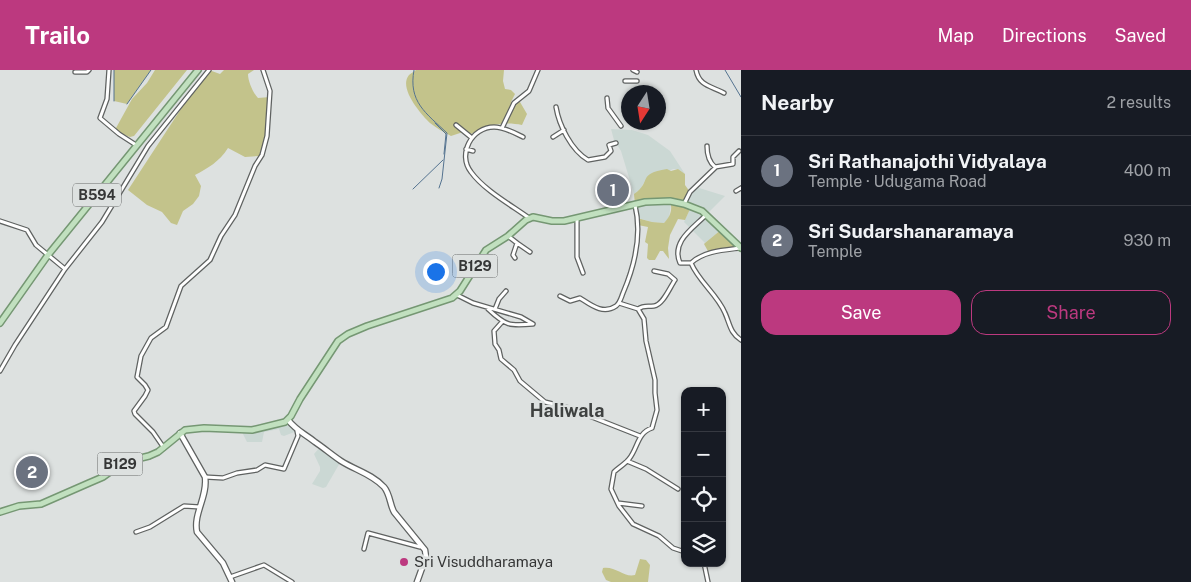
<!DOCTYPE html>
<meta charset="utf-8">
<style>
body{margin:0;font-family:"Public Sans",sans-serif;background:#20242c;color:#f1f3f6}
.controls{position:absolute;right:15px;bottom:15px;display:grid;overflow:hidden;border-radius:10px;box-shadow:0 1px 4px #0004}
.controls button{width:45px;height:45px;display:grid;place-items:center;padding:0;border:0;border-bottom:1px solid #363941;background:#171b24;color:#f1f3f6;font:25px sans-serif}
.compass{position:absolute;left:621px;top:15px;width:45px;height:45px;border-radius:50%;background:#171b24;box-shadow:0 1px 4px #0004;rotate:192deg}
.you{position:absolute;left:435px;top:201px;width:18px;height:18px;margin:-12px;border:4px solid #fff;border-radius:50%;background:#1a73e8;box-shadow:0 0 0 8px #1a73e833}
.badge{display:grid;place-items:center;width:32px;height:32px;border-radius:50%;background:#bc397f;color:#fff;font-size:16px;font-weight:700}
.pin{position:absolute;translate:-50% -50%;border:2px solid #fff;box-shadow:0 1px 5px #0006}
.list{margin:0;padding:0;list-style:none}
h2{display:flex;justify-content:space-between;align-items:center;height:65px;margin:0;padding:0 20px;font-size:21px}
h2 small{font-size:16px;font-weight:400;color:#9ea1a6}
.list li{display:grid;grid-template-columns:32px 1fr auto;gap:15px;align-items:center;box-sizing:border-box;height:70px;padding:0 20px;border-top:1px solid #363941}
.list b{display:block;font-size:19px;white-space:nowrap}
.list p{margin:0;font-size:16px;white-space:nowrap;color:#9ea1a6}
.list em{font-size:16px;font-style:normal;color:#9ea1a6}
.actions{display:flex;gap:10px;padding:15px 20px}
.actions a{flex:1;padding:11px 0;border:1px solid #bc397f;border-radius:15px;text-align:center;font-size:18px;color:#bc397f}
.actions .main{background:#bc397f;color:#fff}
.icon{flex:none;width:28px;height:28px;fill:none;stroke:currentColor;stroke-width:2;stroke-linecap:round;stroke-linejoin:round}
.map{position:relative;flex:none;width:741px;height:512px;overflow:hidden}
header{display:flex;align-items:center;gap:30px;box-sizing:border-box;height:70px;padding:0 25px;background:#bc397f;color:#fff}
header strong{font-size:24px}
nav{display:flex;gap:28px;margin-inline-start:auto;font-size:18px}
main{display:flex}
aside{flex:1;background:#171b24}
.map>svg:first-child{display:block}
</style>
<header>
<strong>Trailo</strong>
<nav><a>Map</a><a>Directions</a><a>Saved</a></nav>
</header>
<main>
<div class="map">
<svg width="741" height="512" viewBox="0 0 741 512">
<rect width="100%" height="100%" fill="#dde1e0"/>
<!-- built -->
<path fill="#cbd8d4" d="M611 59 632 60 648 65 670 81 685 104 678 99H673L643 114 641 119 634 124 621 81 614 70Z
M696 117 725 126 706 145 722 159 705 173 684 152 691 137 684 134 687 128Z
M652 133H671L669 148 664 153 652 152 638 148 639 135Z
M288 350 297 361 284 366 281 365 279 359 264 362 262 372H247L241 360Z
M321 376 341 391 326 417 323 418 312 414 320 401V397L314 384Z"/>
<!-- green -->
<path fill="#c3c38b" d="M114 0H151L127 34 114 31Z
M155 0H187L134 66 130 67 117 62 116 58 132 29 147 13Z
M209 0 220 4 224 0H254L248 4C248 11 253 23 258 28L270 27 265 74 259 86 245 87 228 78C219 92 208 98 195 105L201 116 199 126 193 134 183 141 177 155 171 153 162 142 147 135 128 120 192 22Z
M416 0H504L503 11 505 19 511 20 515 24 511 32H520L527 44 522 55C504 51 487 55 471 64L466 61 451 66C444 62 436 58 430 53 421 44 398 18 409 5 411 3 414 2 416 0Z
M667 99 671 101 678 99 685 104V115L690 122 684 134 691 137 685 150 678 149 670 165 668 178 669 189 663 181H660L655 190H649L647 188 648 174 645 172 648 157 638 155 637 148 652 152 664 153C670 147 673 140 670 131L635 135 634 124C653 111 636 104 667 99Z
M722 159 741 178 709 183 704 174 705 173Z
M640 489 646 490 650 495 648 512H611L606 510 602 502 603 498C616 496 624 508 635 505Z"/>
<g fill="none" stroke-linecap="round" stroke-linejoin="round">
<!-- stream -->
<path stroke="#547390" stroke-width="1" d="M414 0C408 32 426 43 447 63L442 109 439 118
M725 0 741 27
M114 31V0
M127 34 151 0
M435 53 446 64 444 84
M413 119 443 90"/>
<defs>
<path id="street" d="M109 0 107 29 100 48 119 64 136 75
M633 0 637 2
M696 0C699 16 711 16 724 23
M75 2H87L89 0
M625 11H637
M607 28 608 38 621 56
M556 37C559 55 571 80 588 90L605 87 611 81 609 75 616 73
M456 55 472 68
M502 58 514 33 529 21 538 0
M523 67C515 63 504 57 494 57 472 57 457 84 471 102 484 120 511 135 529 148
M553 67 564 60
M707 76C707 84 709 92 715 97L733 94V87L739 81
M466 79 473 81
M736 121 741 118
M684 134 690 122 716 97
M706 145C692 159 671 172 680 193H691C699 212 717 224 725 243 730 254 730 263 741 270
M577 148V187L583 203
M0 151 27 160 36 175 65 199
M508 166 517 173 513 185 515 188
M517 173 530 182
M691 193C704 181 724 180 740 178
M457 225 473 233 521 247 533 254C509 256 506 256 488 239
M560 226 570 231 580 228C591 235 603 245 616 236 620 233 621 228 623 223 635 195 642 164 635 135
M619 233 638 239 644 249 646 271 655 310V323L657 340 652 358C637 363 638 378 629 389 625 394 618 398 614 402L611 419 619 436 633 454 659 466 673 478 685 482
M495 239 499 229 506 221
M638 239C644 235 647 237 654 236 663 235 670 217 675 210L668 204 654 201
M502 252 494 261 495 274 499 280 501 289 514 300 520 311 545 332 569 338 640 366
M0 301 15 275 65 199 102 152 148 76 209 0
M164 378 153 362 135 344 134 341 145 326 148 320 145 315 137 307 141 286 151 268 166 257 181 216 210 190 221 166 235 145 255 96 262 85 267 66 270 21 263 0
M627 391 646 399 678 419
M205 407 223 408 237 403 257 400 265 395 284 399 298 366 297 361
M618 433 642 436
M136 462 150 457 184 436 200 437
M364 479 368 463 420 477
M704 493 708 512
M230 507 264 495 292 512"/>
<path id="secondary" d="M288 350C298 362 304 363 315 372 324 378 332 385 341 391 355 400 372 404 384 417 390 424 390 435 394 442L425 480 426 487 417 512
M180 363 205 407C208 426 193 444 197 462L223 493 232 512"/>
<path id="primary" d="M0 253 48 185 198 0
M0 442 19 436 41 434 89 413 103 407 124 392 149 386 158 382 185 360 204 358 252 360 285 352 291 346 300 329 338 271 348 264 367 256 452 228 460 221 486 180 508 166 526 150 533 147 552 151H564L645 132 670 131 684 134 702 141 741 178"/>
</defs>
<!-- street casing -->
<use href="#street" stroke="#5f6261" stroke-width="5.5"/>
<!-- secondary casing -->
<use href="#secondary" stroke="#5f6261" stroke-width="7"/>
<!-- primary casing -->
<use href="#primary" stroke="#759773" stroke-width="8"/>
<!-- street -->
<use href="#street" stroke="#fff" stroke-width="3"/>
<!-- secondary -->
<use href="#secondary" stroke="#fff" stroke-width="4.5"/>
<!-- primary -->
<use href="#primary" stroke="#c1e0bf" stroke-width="5"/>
</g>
<!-- markers -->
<circle fill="#bc397f" stroke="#dde1e0" stroke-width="2" cx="404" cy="492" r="5"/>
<g text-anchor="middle" stroke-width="5" stroke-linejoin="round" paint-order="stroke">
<!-- shield labels -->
<g fill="#dde1e0" stroke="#676969" stroke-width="1">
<rect x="73" y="113.5" width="48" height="23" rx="4"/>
<rect x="452.5" y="184.5" width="45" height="23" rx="4"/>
<rect x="97.5" y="382.5" width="45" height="23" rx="4"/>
</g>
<g font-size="14" font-weight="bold" fill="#353636">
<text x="97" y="130">B594</text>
<text x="475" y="201">B129</text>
<text x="120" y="399">B129</text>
</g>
<!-- poi labels -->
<g font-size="15" fill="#353636" stroke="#dde1e0" text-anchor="start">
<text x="414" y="497">Sri Visuddharamaya</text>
</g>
<!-- quarter labels -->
<g font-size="18" font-weight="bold" fill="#3e4140" stroke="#dde1e0">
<text x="567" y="347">Haliwala</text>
</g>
</g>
</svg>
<div class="controls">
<button>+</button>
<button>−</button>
<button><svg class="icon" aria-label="locate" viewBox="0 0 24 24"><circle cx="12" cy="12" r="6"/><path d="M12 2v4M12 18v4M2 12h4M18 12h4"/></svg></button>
<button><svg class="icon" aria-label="layers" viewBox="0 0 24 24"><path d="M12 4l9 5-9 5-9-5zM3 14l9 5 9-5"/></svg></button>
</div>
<svg class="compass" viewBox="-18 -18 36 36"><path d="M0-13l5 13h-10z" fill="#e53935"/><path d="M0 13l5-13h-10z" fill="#9ea1a6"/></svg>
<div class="you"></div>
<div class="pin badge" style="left:613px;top:120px;background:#6b7280">1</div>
<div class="pin badge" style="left:32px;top:402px;background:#6b7280">2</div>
</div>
<aside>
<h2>Nearby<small>2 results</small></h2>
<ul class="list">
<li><span class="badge" style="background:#6b7280">1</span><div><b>Sri Rathanajothi Vidyalaya</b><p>Temple · Udugama Road</p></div><em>400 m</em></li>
<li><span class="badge" style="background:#6b7280">2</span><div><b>Sri Sudarshanaramaya</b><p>Temple</p></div><em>930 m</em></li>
</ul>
<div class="actions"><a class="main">Save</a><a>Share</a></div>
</aside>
</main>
